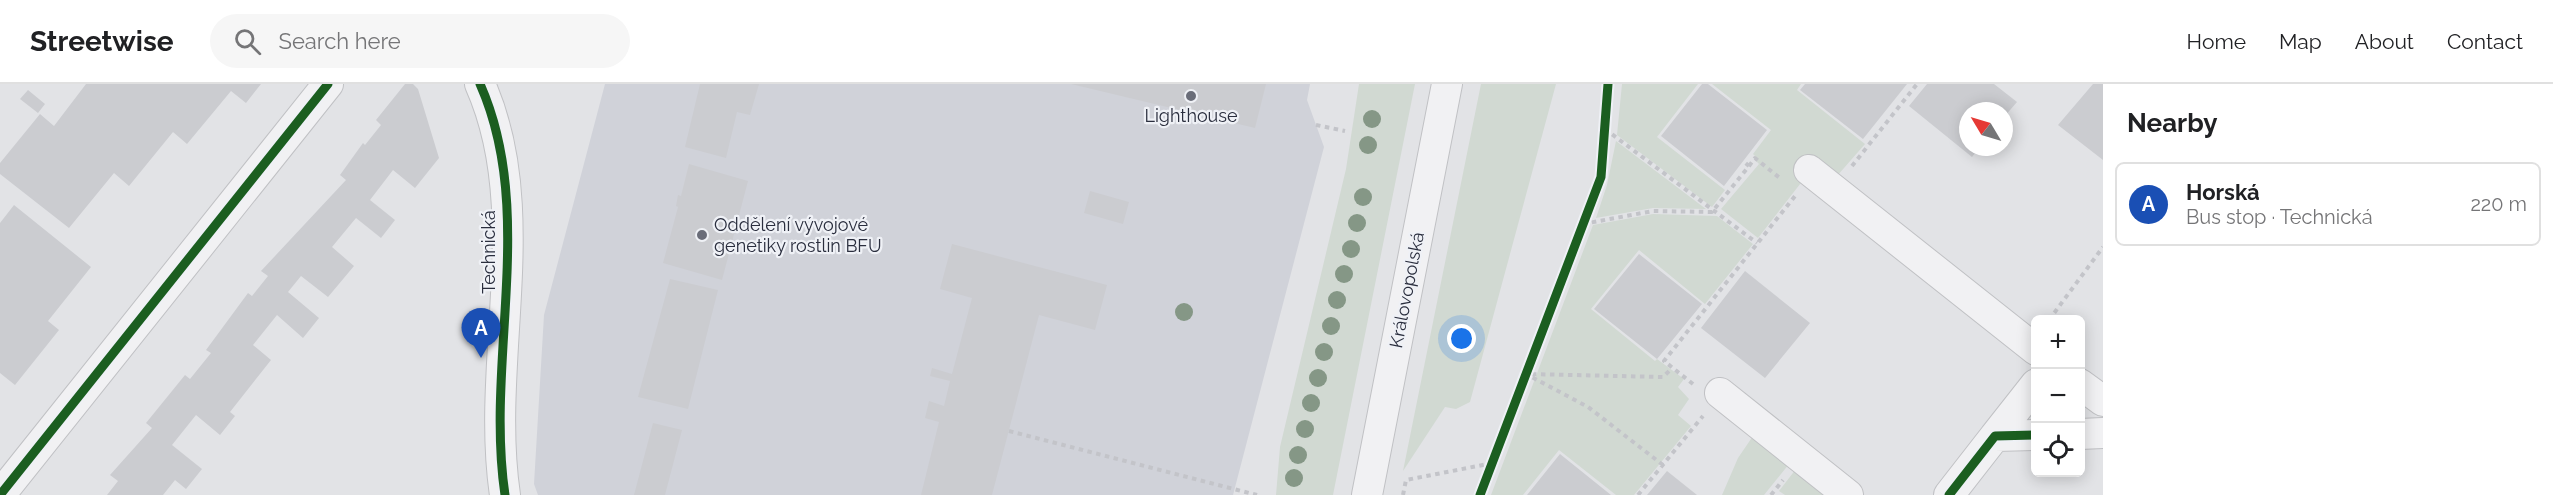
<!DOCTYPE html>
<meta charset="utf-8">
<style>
body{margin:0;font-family:Raleway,sans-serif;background:#f6f6f6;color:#202124}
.controls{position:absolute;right:18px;bottom:18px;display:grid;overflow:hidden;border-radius:9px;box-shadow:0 3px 15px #0003}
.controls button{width:54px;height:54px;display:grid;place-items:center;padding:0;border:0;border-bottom:2px solid #e0e0e0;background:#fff;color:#202124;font:30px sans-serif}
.compass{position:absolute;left:1959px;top:18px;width:54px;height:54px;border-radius:50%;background:#fff;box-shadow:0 3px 15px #0003;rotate:308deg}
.you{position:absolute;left:1462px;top:255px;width:21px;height:21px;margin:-15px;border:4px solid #fff;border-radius:50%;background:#1a73e8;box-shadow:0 0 0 9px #1a73e833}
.badge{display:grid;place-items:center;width:39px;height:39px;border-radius:50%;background:#0b8043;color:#fff;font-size:20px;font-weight:700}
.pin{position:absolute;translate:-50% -50px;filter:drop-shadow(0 2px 3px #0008)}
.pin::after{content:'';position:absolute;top:32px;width:21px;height:18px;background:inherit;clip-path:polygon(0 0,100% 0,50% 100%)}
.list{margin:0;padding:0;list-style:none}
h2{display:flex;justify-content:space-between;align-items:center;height:78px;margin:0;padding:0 24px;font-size:26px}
h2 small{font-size:20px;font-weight:400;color:#757577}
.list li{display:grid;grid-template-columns:39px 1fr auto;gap:18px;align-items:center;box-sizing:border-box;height:84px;margin:0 12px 12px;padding:0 12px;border:2px solid #e0e0e0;border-radius:9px}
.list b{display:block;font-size:22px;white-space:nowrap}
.list p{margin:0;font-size:20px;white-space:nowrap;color:#757577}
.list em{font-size:20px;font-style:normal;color:#757577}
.icon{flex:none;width:33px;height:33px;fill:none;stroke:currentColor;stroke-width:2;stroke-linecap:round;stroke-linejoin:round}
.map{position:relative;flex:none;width:2103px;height:411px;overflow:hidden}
header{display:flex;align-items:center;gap:36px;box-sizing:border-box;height:84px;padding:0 30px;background:#fff;border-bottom:2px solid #e0e0e0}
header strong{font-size:28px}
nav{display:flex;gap:33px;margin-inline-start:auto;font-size:21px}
.search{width:420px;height:54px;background:#f6f6f6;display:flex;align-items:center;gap:15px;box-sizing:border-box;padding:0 21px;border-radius:33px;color:#757577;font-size:22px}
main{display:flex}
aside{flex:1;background:#fff}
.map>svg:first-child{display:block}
</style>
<header>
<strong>Streetwise</strong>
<div class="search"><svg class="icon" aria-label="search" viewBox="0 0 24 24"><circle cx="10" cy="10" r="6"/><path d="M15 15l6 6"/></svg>Search here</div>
<nav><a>Home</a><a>Map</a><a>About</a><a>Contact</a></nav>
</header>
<main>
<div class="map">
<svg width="2103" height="411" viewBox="0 0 2103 411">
<rect width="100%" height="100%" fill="#e2e3e6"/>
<!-- built -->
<path fill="#d0d2d9" d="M605 0H1310L1307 16 1324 63 1233 411H538L534 400 544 231Z"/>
<!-- green -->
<path fill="#d1d9d2" d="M1359 0H1415L1333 411H1276L1280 363 1346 85Z
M1481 0H1556L1470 318 1456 325 1445 323 1403 387Z
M1622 0H1698L1657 53 1725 106 1712 123 1617 51Z
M1712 0H1801L1797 6 1865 60 1837 92 1812 71 1797 89 1804 95 1758 154 1721 125 1759 80 1755 76 1757 74 1753 70 1771 46Z
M1616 57 1706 125 1653 124 1596 134 1607 101Z
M1653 130 1717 132 1753 160 1705 220 1639 166 1591 225 1655 277 1657 275 1684 295 1678 303 1689 315 1678 331 1691 342 1634 411H1616L1559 366 1523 411H1491L1593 141Z
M1753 352 1789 380 1764 411H1722L1738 374Z
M1796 385 1829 411H1785L1779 407Z"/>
<!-- building -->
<path fill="#cbccd0" d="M86 0H261L246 19 231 7 187 60 173 48 129 102 114 89 69 144 0 90V79L40 30 54 42Z
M405 0H413L418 5 439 74 415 104 393 86 370 116 395 136 381 154 356 134 332 163 354 182 328 213 301 192 288 208 319 234 303 254 277 231 253 261 271 276 230 328 235 332 220 351 196 331 172 361 202 385 186 405 175 396 163 411H107L118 397 110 391 152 344 146 339 185 291 190 295 211 269 206 266 248 209 252 212 268 192 261 187 346 96 340 91 363 59 365 61 381 41 376 36Z
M700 0H759L750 31 737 28 726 74 685 63Z
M1071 0H1266L1255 44Z
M1702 0H1708L1767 46 1724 102 1661 52Z
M1805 0H1907L1863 55 1800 6Z
M1927 0H1994L2017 18 2004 33V27H1968V63H1980L1972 73 1909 22Z
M2093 0H2103V76L2058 41Z
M28 6 45 20 38 29 20 15Z
M689 80 748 97 722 196 663 179 678 123 676 122 678 111 681 112Z
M1090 107 1129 118 1123 140 1084 129Z
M14 121 91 183 48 237 59 246 15 301 0 289V139Z
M952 160 1107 201 1095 246 1039 231 992 411H921L939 338 925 334 929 317 944 322 950 297 930 292 932 284 952 290 972 214 940 205Z
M1639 170 1702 220 1657 275 1594 225Z
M1745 187 1810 239 1765 294 1701 244Z
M670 195 718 206 688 325 638 313Z
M653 339 682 346 665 411H634Z
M1560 370 1611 411H1527Z
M1667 387 1697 411H1647Z"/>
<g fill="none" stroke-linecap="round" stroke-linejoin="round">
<defs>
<path id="minor" d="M480 0C537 128 485 277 505 411
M1809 86 2036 266
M2080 300 2103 317
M1720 309 1848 411
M2080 350 2103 349
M1995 352 2036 300
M0 411 328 0
M1367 411 1447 0
M1949 411 1995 352 2036 351"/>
</defs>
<!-- minor casing -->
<use href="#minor" stroke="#c0c1c4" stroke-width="32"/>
<!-- path -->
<path stroke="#c3c4c9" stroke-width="4" stroke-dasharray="4.5 4.5" stroke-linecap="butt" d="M1316 41 1345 47
M1605 45 1757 159
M1749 82 1755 74 1781 95
M1852 82 1917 0
M1583 140 1653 127 1712 128 1749 82 1743 77
M2049 236 2103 163
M1693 300 1664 277 1795 112
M1009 347 1257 411
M1663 381 1588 323 1526 290 1663 293 1672 284
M1403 411 1406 396 1493 379
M1638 411 1703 332
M1771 411 1783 396"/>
<!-- minor -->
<use href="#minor" stroke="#f1f1f3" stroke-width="30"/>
<defs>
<path id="cycleway" d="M480 0C537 128 485 277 505 411
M0 411 328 0
M1480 411 1601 93 1608 0
M1949 411 1995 352 2036 351"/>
</defs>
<!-- cycleway casing -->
<use href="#cycleway" stroke="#eff1f6" stroke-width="13"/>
<!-- cycleway -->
<use href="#cycleway" stroke="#1b5e20" stroke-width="9"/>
</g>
<!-- trees -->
<g fill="#859786">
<circle cx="1372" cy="35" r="9"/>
<circle cx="1368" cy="61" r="9"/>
<circle cx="1363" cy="113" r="9"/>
<circle cx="1357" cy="139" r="9"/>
<circle cx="1351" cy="165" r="9"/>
<circle cx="1344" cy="190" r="9"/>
<circle cx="1337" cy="216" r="9"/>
<circle cx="1184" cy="228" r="9"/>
<circle cx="1331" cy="242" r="9"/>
<circle cx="1324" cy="268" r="9"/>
<circle cx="1318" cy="294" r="9"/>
<circle cx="1311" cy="319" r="9"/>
<circle cx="1305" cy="345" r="9"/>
<circle cx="1298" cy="371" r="9"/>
<circle cx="1294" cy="394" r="9"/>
</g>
<!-- markers -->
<g fill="#6a6d79" stroke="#eff1f6" stroke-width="2">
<circle cx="1191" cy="12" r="6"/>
<circle cx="702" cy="151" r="6"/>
</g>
<g text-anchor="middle" stroke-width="4.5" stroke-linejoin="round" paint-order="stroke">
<!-- poi labels -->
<g font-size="18" fill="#2a2e3e" stroke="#eff1f6">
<text x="1191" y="38">Lighthouse</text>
<text x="714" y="147" text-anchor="start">Oddělení vývojové<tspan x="714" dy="21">genetiky rostlin BFU</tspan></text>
</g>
<!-- street labels -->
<g font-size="18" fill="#2a2e3e" stroke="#eff1f6">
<text transform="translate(489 168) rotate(-90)" y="6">Technická</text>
<text transform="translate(1407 206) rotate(-79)" y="6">Královopolská</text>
</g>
</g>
</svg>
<div class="controls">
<button>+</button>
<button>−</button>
<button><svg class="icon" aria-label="locate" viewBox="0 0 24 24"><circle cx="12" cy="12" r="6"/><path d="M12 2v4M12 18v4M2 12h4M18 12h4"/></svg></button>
</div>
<svg class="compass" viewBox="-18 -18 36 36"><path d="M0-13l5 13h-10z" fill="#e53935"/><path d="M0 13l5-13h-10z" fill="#757577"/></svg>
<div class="you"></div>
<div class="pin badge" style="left:481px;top:274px;background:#1a4fb4">A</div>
</div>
<aside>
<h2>Nearby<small></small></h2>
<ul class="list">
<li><span class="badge" style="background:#1a4fb4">A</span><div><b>Horská</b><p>Bus stop · Technická</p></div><em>220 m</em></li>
</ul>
</aside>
</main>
